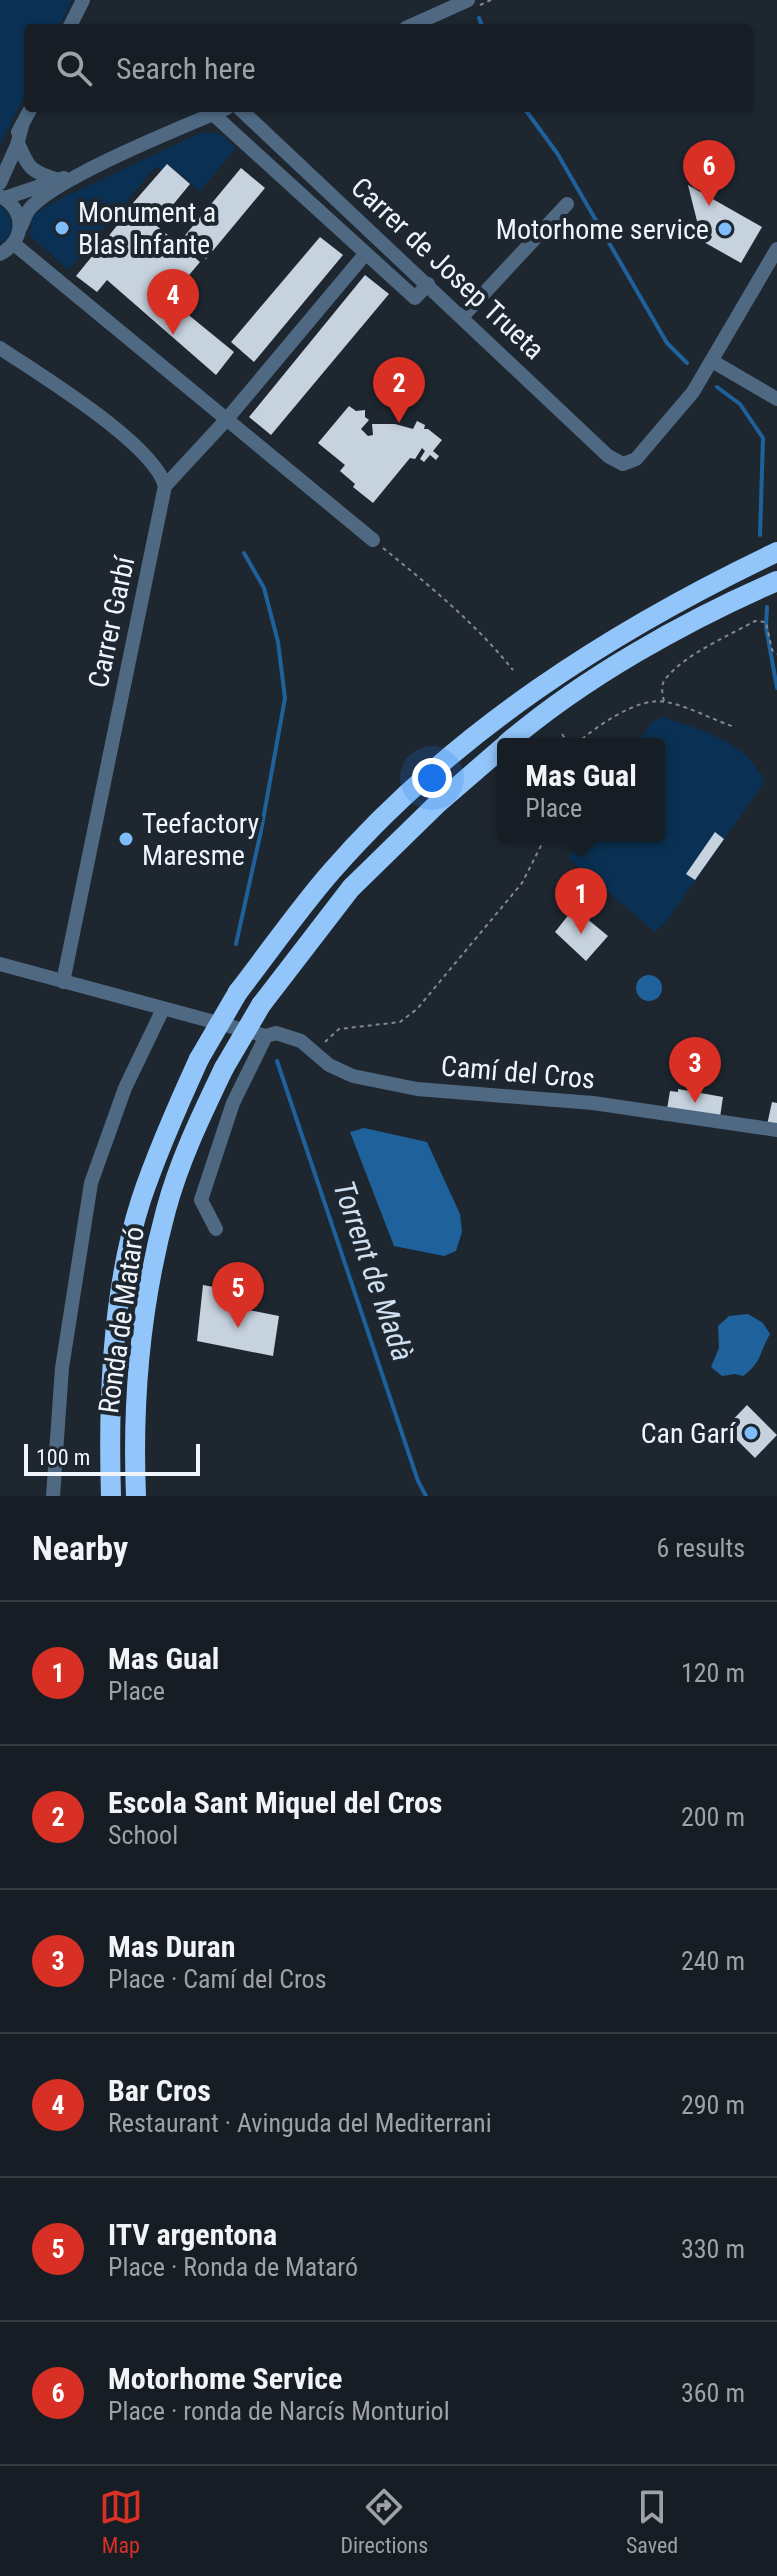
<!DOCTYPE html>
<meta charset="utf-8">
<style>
body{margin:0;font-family:"Roboto Condensed",sans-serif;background:#232a31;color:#f1f3f6}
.scale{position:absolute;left:24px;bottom:20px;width:176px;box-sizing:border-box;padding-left:8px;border:4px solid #eff5fb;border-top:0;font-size:22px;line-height:28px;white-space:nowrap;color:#eff5fb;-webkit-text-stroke:6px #1e2730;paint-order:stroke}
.you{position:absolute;left:432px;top:778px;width:28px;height:28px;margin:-20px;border:6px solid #fff;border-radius:50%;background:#1a73e8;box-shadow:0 0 0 12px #1a73e833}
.badge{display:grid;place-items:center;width:52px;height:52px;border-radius:50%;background:#d93025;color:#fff;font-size:26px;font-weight:700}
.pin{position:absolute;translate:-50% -66px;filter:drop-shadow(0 2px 4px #0008)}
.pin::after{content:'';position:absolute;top:42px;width:28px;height:24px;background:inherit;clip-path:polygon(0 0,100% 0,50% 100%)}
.popup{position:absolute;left:497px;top:738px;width:168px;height:104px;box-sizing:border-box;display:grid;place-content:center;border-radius:8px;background:#161d24;filter:drop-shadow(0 2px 6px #0005);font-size:26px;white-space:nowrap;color:#9ea2a6}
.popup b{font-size:30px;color:#f1f3f6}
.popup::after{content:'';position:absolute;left:50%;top:100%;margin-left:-16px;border:16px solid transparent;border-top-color:#161d24}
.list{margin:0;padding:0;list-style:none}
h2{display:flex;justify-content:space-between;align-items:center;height:104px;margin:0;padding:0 32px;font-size:34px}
h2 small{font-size:26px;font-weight:400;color:#9ea2a6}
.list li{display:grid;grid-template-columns:52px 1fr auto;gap:24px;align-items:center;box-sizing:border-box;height:144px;padding:0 32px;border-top:2px solid #353b41}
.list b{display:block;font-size:30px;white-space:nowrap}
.list p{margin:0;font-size:26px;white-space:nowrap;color:#9ea2a6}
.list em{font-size:26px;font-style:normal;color:#9ea2a6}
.icon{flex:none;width:44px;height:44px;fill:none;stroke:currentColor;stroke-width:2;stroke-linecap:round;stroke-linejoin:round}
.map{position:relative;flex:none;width:777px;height:1496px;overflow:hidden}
.search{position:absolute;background:#161d24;box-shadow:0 2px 6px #0004;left:24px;right:24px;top:24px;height:88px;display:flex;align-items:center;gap:20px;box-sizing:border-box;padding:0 28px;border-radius:8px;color:#9ea2a6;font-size:30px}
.sheet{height:968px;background:#161d24}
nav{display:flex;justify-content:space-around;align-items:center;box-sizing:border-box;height:112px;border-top:2px solid #353b41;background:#161d24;font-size:22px;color:#9ea2a6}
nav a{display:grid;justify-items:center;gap:4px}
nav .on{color:#d93025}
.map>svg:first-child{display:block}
</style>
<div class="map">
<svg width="777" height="1496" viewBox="0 0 777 1496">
<rect width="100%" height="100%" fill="#1e2730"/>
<!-- green -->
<path fill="#0a3153" d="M0 0H72L58 28H28V89L0 145Z
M211 132 224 136 236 148 200 191 167 164 162 170 156 166 69 270 30 236 32 217 50 204 200 133Z
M0 205C15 217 16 233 0 244Z
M661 717C688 725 725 736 746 756 754 763 759 773 765 781L666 922 655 932 568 858 582 836H659V744H637L649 725Z"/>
<!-- water -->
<path fill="#1e619b" d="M636 988a13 13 0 1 1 26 0a13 13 0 1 1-26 0Z
M364 1128 427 1142 460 1214 462 1232 456 1251 444 1256 394 1246 350 1132Z
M748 1314 763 1323 770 1334C759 1353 762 1362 743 1376L735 1374 722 1376 711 1367 719 1348 718 1326 729 1316Z"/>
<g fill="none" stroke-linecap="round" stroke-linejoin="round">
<!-- stream -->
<path stroke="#1e619b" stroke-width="4" d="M479 18 483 28
M524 108 557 153 667 343 687 363
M717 387 740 404 763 438 760 535
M767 607 766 627 777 688
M236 944 261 831 285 698 278 642 264 588 244 553
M277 1061 418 1481 426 1496"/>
</g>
<!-- building -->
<path fill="#c6d2de" d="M167 164 190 184 158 223 133 203Z
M241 168 265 188 206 259 182 239Z
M688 185 762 227 741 263 702 241Z
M133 206 200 262 169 299 234 352 216 375 107 280 97 292 76 276Z
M320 237 343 255 254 362 231 342Z
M365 275 389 294 271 435 249 417Z
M349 406 356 411 365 410V417L369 420 361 429 368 436 373 435 372 424H395L413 429 417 421 425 425 424 429H428L442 440 433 451 439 456 436 460 430 455 424 462 420 459 425 451 422 448 415 459 410 458 373 503 353 487 355 484 340 471 345 465 318 443Z
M715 832 724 839 695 880 686 874Z
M574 908 608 936 586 961 555 932Z
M678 1089 723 1097 720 1117 667 1109 670 1091 678 1092Z
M772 1102 777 1103V1127L767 1125Z
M203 1285 241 1292 239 1308 279 1316 273 1356 197 1341Z
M747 1405 777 1435 755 1458 736 1439 730 1445 722 1438 729 1432 725 1428Z"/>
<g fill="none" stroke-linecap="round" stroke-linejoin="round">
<!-- path -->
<path stroke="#808890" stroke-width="2" stroke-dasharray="4 4" stroke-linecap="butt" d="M480 5 491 0
M383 548C430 586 476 624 513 670
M664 701C662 692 660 684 667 677 686 654 728 636 755 621L766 622 772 650 777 654
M562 734 569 744
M576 744C596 727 638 696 666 702 688 706 711 719 732 726
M325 1042 339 1029 400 1022 417 1009 522 883 546 836"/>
<!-- minor -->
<path stroke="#4f6983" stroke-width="14" d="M69 28 83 0
M406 28 468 0
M239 108 608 456 623 464 636 459 693 392 777 249
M213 114 415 298 428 284
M18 132 31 108
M18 143C29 169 30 171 58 180
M0 183 17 145 22 126
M5 198 64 178
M20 228C23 223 25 216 28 211 51 179 185 126 227 108
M14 244 373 540
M0 254C26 241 26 209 0 196
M462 317 567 204
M0 348C40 375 153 443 165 486L63 982
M712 361 777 399
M165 486 227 419 366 253
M0 964 266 1036 276 1033 301 1041 329 1065 353 1076 417 1089 593 1103 777 1130
M216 1229 201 1200 233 1103 266 1036
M53 1496 62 1368 91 1183 125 1088 163 1009"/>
<!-- highway -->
<path stroke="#92c6fa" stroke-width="20" d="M506 744C583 678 685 621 777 581
M238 992C269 952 298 910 331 872 453 732 611 631 777 552
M261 1005 351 888 436 805 503 747
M111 1496C108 1402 112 1290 141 1200 157 1152 178 1105 199 1059
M136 1496C132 1401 141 1302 166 1210 179 1161 202 1114 224 1068"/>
<!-- highway-bridge -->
<path stroke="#92c6fa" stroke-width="20" d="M199 1059 238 992
M224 1068 261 1005"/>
</g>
<!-- markers -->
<g fill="#7fbdfa" stroke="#1e2730" stroke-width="3">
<circle cx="62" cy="228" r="8"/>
<circle cx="725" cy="229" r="8"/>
<circle cx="126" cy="839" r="8"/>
<circle cx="751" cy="1433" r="8"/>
</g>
<g text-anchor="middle" stroke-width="8" stroke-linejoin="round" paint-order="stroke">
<!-- poi labels -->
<g font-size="28" fill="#eff5fb" stroke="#1e2730" text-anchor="start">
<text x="78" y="222">Monument a<tspan x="78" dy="32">Blas Infante</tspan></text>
<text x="709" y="239" text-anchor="end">Motorhome service</text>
<text x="142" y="833">Teefactory<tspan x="142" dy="32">Maresme</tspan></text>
<text x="735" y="1443" text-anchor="end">Can Garí</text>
</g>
<!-- street labels -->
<g font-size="28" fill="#eff5fb" stroke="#1e2730">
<text transform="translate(448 268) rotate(43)" y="10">Carrer de Josep Trueta</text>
<text transform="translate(111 622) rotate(-78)" y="10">Carrer Garbí</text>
<text transform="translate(518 1072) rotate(5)" y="10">Camí del Cros</text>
<text transform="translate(121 1320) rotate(-82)" y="10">Ronda de Mataró</text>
</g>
<!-- water labels -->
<g font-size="30" font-style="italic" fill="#cfe0f0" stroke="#1e2730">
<text transform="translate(373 1271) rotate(71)" y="10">Torrent de Madà</text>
</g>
</g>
</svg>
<div class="scale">100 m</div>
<div class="you"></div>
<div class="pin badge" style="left:581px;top:934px">1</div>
<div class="popup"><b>Mas Gual</b>Place</div>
<div class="pin badge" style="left:399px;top:423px">2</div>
<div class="pin badge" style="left:695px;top:1103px">3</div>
<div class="pin badge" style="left:173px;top:335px">4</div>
<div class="pin badge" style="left:238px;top:1328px">5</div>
<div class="pin badge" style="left:709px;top:206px">6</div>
<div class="search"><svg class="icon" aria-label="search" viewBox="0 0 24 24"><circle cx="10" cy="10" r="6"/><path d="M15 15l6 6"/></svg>Search here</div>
</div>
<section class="sheet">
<h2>Nearby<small>6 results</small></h2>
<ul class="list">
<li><span class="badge">1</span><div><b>Mas Gual</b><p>Place</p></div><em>120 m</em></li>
<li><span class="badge">2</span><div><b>Escola Sant Miquel del Cros</b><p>School</p></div><em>200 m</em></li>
<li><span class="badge">3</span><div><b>Mas Duran</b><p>Place · Camí del Cros</p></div><em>240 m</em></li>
<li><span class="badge">4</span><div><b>Bar Cros</b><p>Restaurant · Avinguda del Mediterrani</p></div><em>290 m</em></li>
<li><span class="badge">5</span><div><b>ITV argentona</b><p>Place · Ronda de Mataró</p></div><em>330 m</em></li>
<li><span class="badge">6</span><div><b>Motorhome Service</b><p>Place · ronda de Narcís Monturiol</p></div><em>360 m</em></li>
</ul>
</section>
<nav>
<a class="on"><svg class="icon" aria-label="map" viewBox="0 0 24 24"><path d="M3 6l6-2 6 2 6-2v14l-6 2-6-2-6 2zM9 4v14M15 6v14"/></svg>Map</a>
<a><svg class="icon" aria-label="directions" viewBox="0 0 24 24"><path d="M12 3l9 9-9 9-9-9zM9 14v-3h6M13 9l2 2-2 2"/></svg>Directions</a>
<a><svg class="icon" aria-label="saved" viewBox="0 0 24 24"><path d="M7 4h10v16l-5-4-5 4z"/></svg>Saved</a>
</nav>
